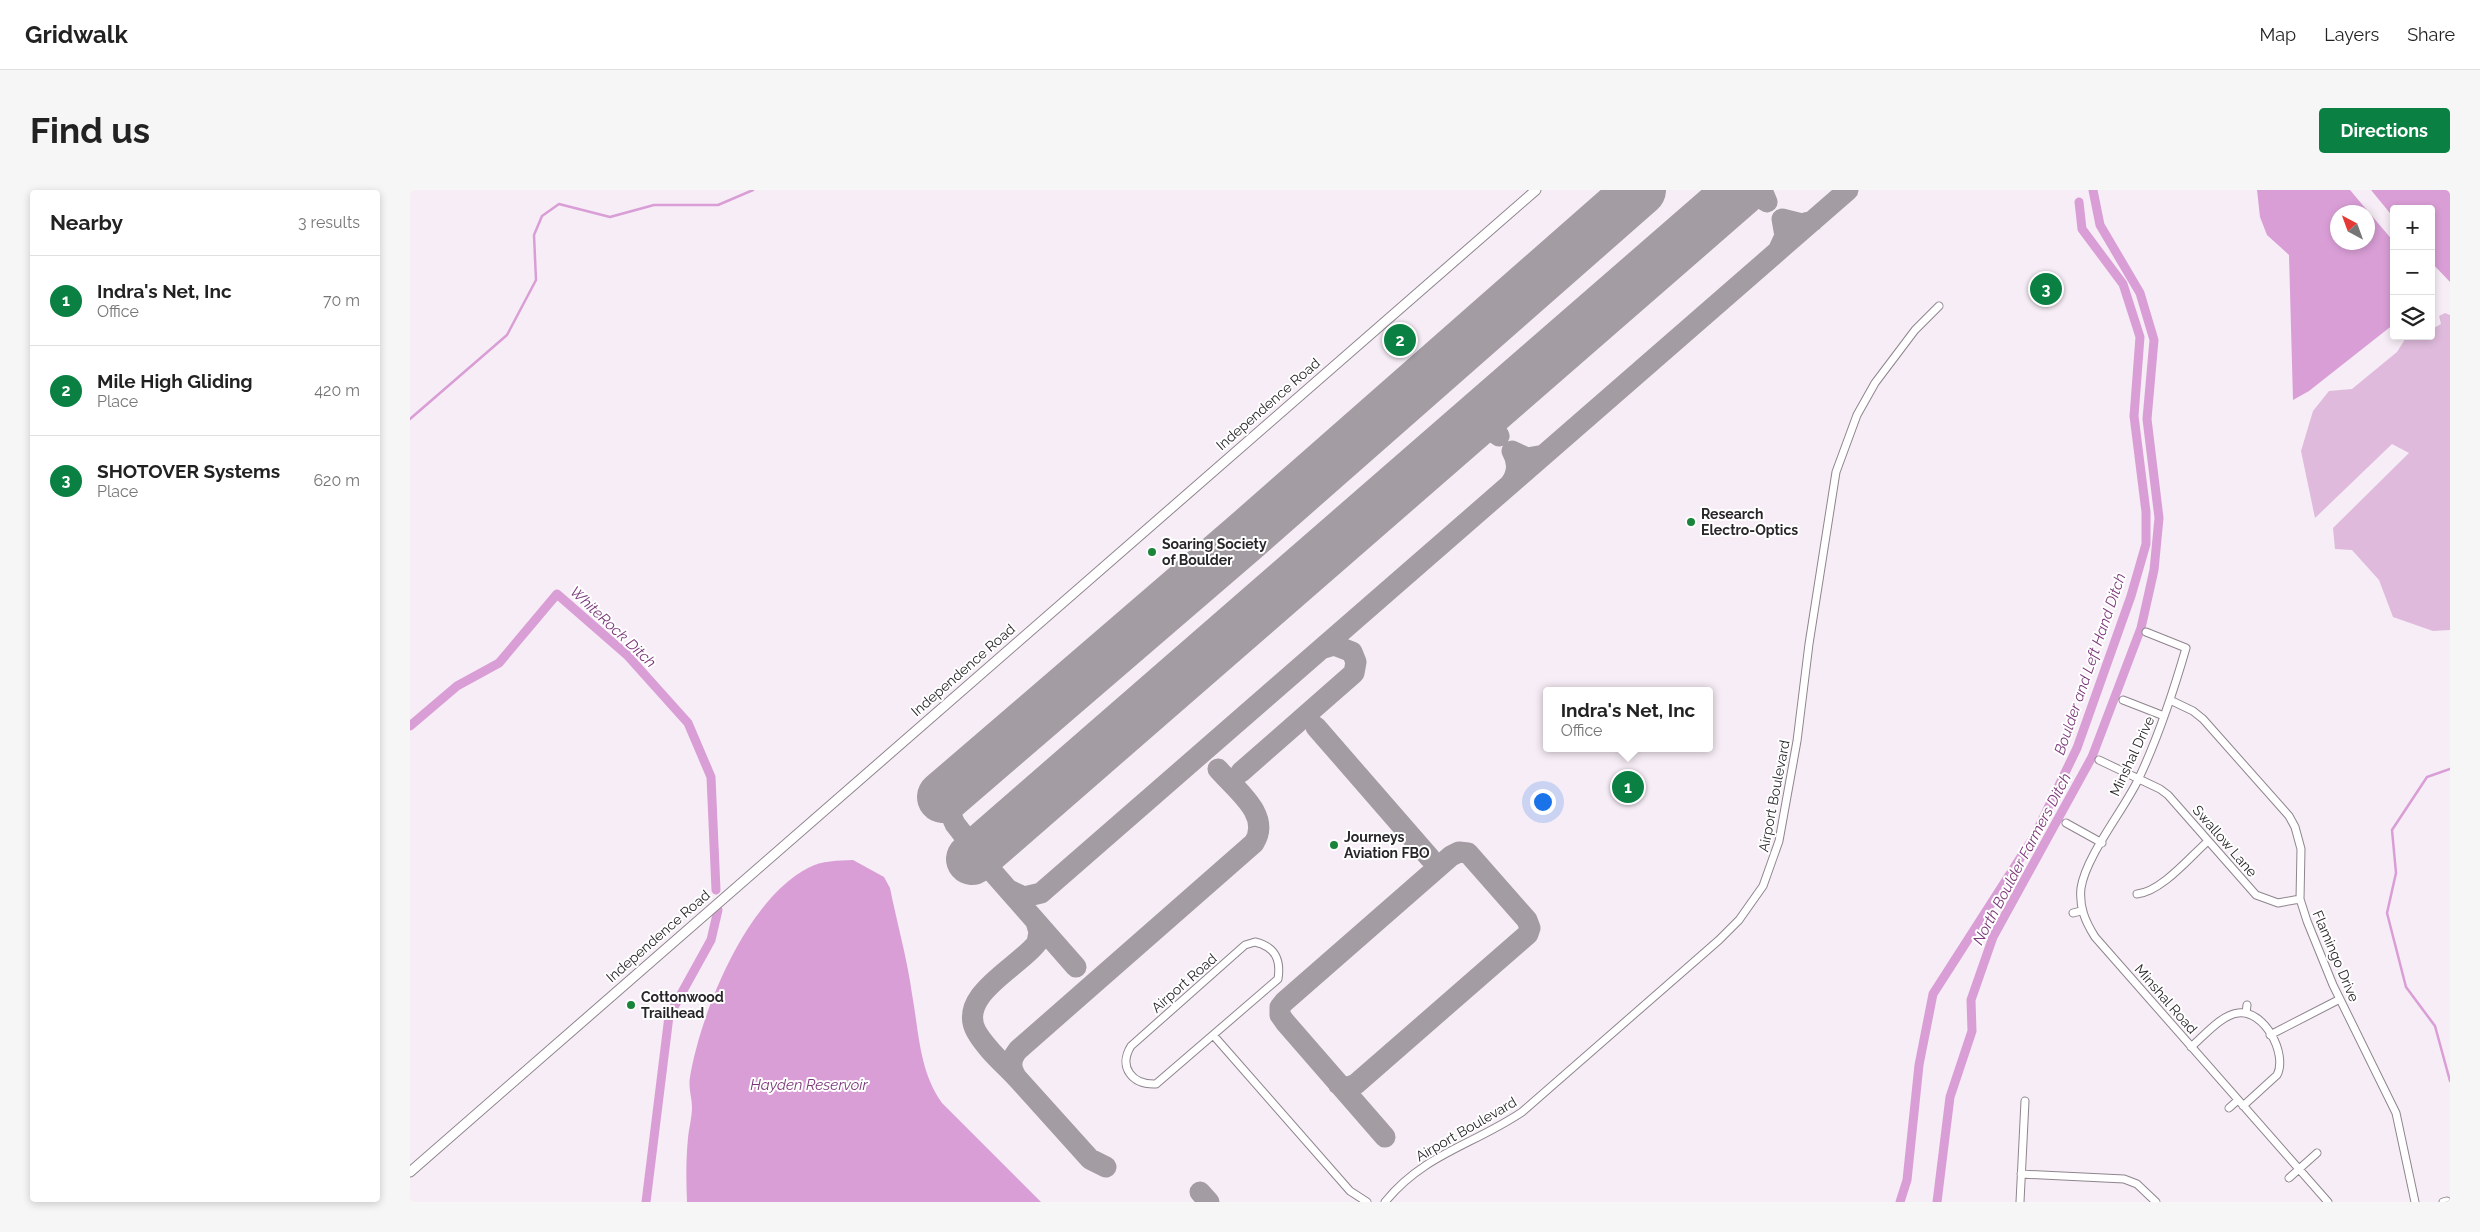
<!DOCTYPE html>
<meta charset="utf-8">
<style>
body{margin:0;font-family:Raleway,sans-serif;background:#f6f6f6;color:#222}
.controls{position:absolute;right:15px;top:15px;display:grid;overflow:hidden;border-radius:5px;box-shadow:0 2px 8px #0003}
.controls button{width:45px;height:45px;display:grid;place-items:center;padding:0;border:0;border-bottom:1px solid #e0e0e0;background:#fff;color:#222;font:25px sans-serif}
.compass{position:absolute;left:1920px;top:15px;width:45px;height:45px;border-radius:50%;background:#fff;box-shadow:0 2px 8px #0003;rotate:319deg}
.you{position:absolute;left:1132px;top:611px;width:18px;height:18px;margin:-12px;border:4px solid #fff;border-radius:50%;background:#1a73e8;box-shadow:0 0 0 8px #1a73e833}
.badge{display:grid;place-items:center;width:32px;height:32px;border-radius:50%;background:#0b8043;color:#fff;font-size:16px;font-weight:700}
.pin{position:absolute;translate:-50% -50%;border:2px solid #fff;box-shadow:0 1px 5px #0006}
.popup{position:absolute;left:1133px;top:497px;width:170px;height:65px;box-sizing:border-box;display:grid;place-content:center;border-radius:5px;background:#fff;filter:drop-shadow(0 1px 4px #0005);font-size:16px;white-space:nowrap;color:#767676}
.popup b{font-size:19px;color:#222}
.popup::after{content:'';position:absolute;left:50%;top:100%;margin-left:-10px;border:10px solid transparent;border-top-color:#fff}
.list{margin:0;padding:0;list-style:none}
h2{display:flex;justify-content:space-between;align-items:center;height:65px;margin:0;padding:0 20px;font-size:21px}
h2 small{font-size:16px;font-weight:400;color:#767676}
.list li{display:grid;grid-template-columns:32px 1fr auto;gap:15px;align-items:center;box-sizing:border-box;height:90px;padding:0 20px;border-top:1px solid #e0e0e0}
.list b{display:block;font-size:19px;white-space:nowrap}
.list p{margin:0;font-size:16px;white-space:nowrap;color:#767676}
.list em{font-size:16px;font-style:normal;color:#767676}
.icon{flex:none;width:28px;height:28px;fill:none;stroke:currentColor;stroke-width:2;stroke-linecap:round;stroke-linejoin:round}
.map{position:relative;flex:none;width:2040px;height:1012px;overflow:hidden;border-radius:5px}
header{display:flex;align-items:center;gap:30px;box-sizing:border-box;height:70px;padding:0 25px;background:#fff;border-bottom:1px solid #e0e0e0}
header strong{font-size:24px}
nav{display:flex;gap:28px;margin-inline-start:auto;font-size:18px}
.intro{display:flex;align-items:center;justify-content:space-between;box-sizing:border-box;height:120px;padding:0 30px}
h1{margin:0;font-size:35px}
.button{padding:12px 22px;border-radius:5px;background:#0b8043;color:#fff;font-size:18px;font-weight:700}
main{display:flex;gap:30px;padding:0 30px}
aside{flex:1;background:#fff;border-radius:5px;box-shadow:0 2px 8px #0003}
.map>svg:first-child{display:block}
</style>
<header>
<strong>Gridwalk</strong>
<nav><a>Map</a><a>Layers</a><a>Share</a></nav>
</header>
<div class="intro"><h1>Find us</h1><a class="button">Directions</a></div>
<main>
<aside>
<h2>Nearby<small>3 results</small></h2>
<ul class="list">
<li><span class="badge">1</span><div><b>Indra's Net, Inc</b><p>Office</p></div><em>70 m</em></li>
<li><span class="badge">2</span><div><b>Mile High Gliding</b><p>Place</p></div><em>420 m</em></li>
<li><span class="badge">3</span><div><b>SHOTOVER Systems</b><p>Place</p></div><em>620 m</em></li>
</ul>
</aside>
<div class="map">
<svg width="2040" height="1012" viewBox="0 0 2040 1012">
<rect width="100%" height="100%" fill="#f7edf6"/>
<!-- green -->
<path fill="#dfbadc" d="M2035 123 2040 125V440L2023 441 1983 427 1969 390 1942 360 1925 359 1923 338 1999 263 1982 254 1905 328 1891 261 1903 221 1919 201 1942 199 1987 162 1997 146H2021V134L2024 138 2031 134 2029 126Z"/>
<!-- water -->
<path fill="#d99ed6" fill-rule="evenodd" d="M1847 0H1940L1984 52V134L1899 201 1883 210 1879 65 1857 45 1850 27ZM1958 22V52H1928V22Z
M1961 0H2040V92L2021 72V19H1984V28Z
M443 670 474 687 480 698C487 733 497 768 502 804 509 842 509 881 532 913L631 1012H277C276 990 276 969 278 948 279 938 282 927 282 917 282 907 278 898 280 887 291 822 336 710 398 678 412 670 428 671 443 670Z"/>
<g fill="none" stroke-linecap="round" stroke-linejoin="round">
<!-- stream -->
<path stroke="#d99ed6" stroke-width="2.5" d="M0 229 97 145 126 90 124 45 132 26 149 14 200 27 244 15H308L343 0
M2040 579 2017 587 1982 640 1986 683 1977 723 1996 797 2025 836 2040 891"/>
<!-- canal -->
<path stroke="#d99ed6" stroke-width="9" d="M0 536 47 496 89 473 147 404 217 465 278 533 301 587 306 700
M236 1012 259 826 301 750 308 720
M1490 1012 1497 990 1509 875 1523 804 1625 645 1667 558 1721 406 1736 354V322L1724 226 1730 147 1713 94 1672 39 1669 12
M1527 1012 1540 907 1562 841 1561 810 1583 747 1682 567 1731 438 1744 380 1749 328 1737 229 1744 150 1730 103 1690 35 1683 0"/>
<!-- taxiway -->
<path stroke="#a39ca2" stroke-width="21" d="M1319 10C1333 3 1344 1 1357 12L1352 0
M1368 61 1375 46 1372 29 1392 34 1403 31
M1051 243C1066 237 1076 236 1089 246 1081 232 1083 222 1091 209
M1100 294C1108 284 1109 273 1102 261L1117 268 1134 265
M906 537 1020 668
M831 582 944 483 946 472 942 462 924 455 911 459
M533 607 545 634 580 679
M590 646 581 658 580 679 666 777
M599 700 614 707 631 703 1438 0
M607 888C594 874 576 859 566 841 547 805 609 777 627 753L629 742 626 732
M928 894 936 898 946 894 1118 744 1120 738 1117 730 1058 663 1049 662 1041 666 874 812 870 817V825L875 832 975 947
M696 977 680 969 607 888C600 878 600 870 608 860L844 653C862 625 825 599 808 579
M790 1002 799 1012"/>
<!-- runway -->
<path stroke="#a39ca2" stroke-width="52" d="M533 607 834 348 1230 0
M562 669 1331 0"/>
<defs>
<path id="minor" d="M1736 442 1776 458C1763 503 1748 548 1728 590 1713 621 1676 666 1671 698 1669 717 1675 731 1685 747L1918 1012
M1713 510 1754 526
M1760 510 1783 521 1793 529 1879 626 1885 637 1891 659 1890 709 1897 731 1923 795 1986 923 2005 1012
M1689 570 1750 599 1758 605 1846 705 1868 713 1890 709
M1656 633 1692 653
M1727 704C1751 702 1780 667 1798 651
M1663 723 1671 721
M845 752C866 757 871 770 868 789L746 894C722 895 708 877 721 856L835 755Z
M1836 823 1837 815
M1860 845 1930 809
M804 846 940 1001 957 1012
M1781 857C1794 846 1811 825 1828 823 1854 819 1878 864 1867 885L1833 916
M1819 918 1828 910
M1611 984 1714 989 1727 994 1746 1012
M1879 988 1907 963
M975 1012C1014 964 1063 955 1112 922L1309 750 1329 730 1353 696 1369 651 1387 551 1399 454 1426 282 1447 225 1465 193 1505 140 1529 116
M1610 1012 1615 911
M2033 1012 2037 1011"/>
<path id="tertiary" d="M0 982 1126 0"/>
</defs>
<!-- minor casing -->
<use href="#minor" stroke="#8e858d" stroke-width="9"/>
<!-- tertiary casing -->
<use href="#tertiary" stroke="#8e858d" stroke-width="11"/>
<!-- minor -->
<use href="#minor" stroke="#fff" stroke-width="7"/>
<!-- tertiary -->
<use href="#tertiary" stroke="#fff" stroke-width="9"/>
</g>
<!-- markers -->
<g fill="#19843a" stroke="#fff" stroke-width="2">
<circle cx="1281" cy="332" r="5"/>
<circle cx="742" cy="362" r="5"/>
<circle cx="924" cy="655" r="5"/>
<circle cx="221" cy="815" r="5"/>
</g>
<g text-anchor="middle" stroke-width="4" stroke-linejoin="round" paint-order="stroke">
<!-- street labels -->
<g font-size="14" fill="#292629" stroke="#fff">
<text transform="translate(858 214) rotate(-41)" y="5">Independence Road</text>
<text transform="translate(553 480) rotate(-41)" y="5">Independence Road</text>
<text transform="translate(1722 566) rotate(-65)" y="5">Minshal Drive</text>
<text transform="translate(1364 606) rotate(-79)" y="5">Airport Boulevard</text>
<text transform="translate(1815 651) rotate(49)" y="5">Swallow Lane</text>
<text transform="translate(248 746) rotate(-41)" y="5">Independence Road</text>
<text transform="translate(1926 766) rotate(67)" y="5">Flamingo Drive</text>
<text transform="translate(774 793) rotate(-41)" y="5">Airport Road</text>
<text transform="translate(1756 809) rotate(49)" y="5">Minshal Road</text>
<text transform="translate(1056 939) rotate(-30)" y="5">Airport Boulevard</text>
</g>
<!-- poi labels -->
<g font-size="14" font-weight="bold" fill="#292629" stroke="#fff" text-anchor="start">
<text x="1291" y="329">Research<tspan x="1291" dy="16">Electro-Optics</tspan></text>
<text x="752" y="359">Soaring Society<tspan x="752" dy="16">of Boulder</tspan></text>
<text x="934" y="652">Journeys<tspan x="934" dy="16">Aviation FBO</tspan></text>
<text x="231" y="812">Cottonwood<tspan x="231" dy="16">Trailhead</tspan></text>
</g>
<!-- water labels -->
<g font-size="15" font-style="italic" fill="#7c377a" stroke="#fff">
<text transform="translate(203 437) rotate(43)" y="5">WhiteRock Ditch</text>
<text transform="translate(1680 474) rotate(-71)" y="5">Boulder and Left Hand Ditch</text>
<text transform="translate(1612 669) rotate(-62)" y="5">North Boulder Farmers Ditch</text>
<text x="399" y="900">Hayden Reservoir</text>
</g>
</g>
</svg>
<div class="controls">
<button>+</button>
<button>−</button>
<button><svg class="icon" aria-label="layers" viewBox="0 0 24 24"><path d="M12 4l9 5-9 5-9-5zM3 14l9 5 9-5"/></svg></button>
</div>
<svg class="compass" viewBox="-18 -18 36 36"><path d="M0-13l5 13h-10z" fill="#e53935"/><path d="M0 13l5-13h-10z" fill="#767676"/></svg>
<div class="you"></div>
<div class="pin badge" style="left:1218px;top:597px">1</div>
<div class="popup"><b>Indra's Net, Inc</b>Office</div>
<div class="pin badge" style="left:990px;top:150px">2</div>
<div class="pin badge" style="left:1636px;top:99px">3</div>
</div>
</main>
